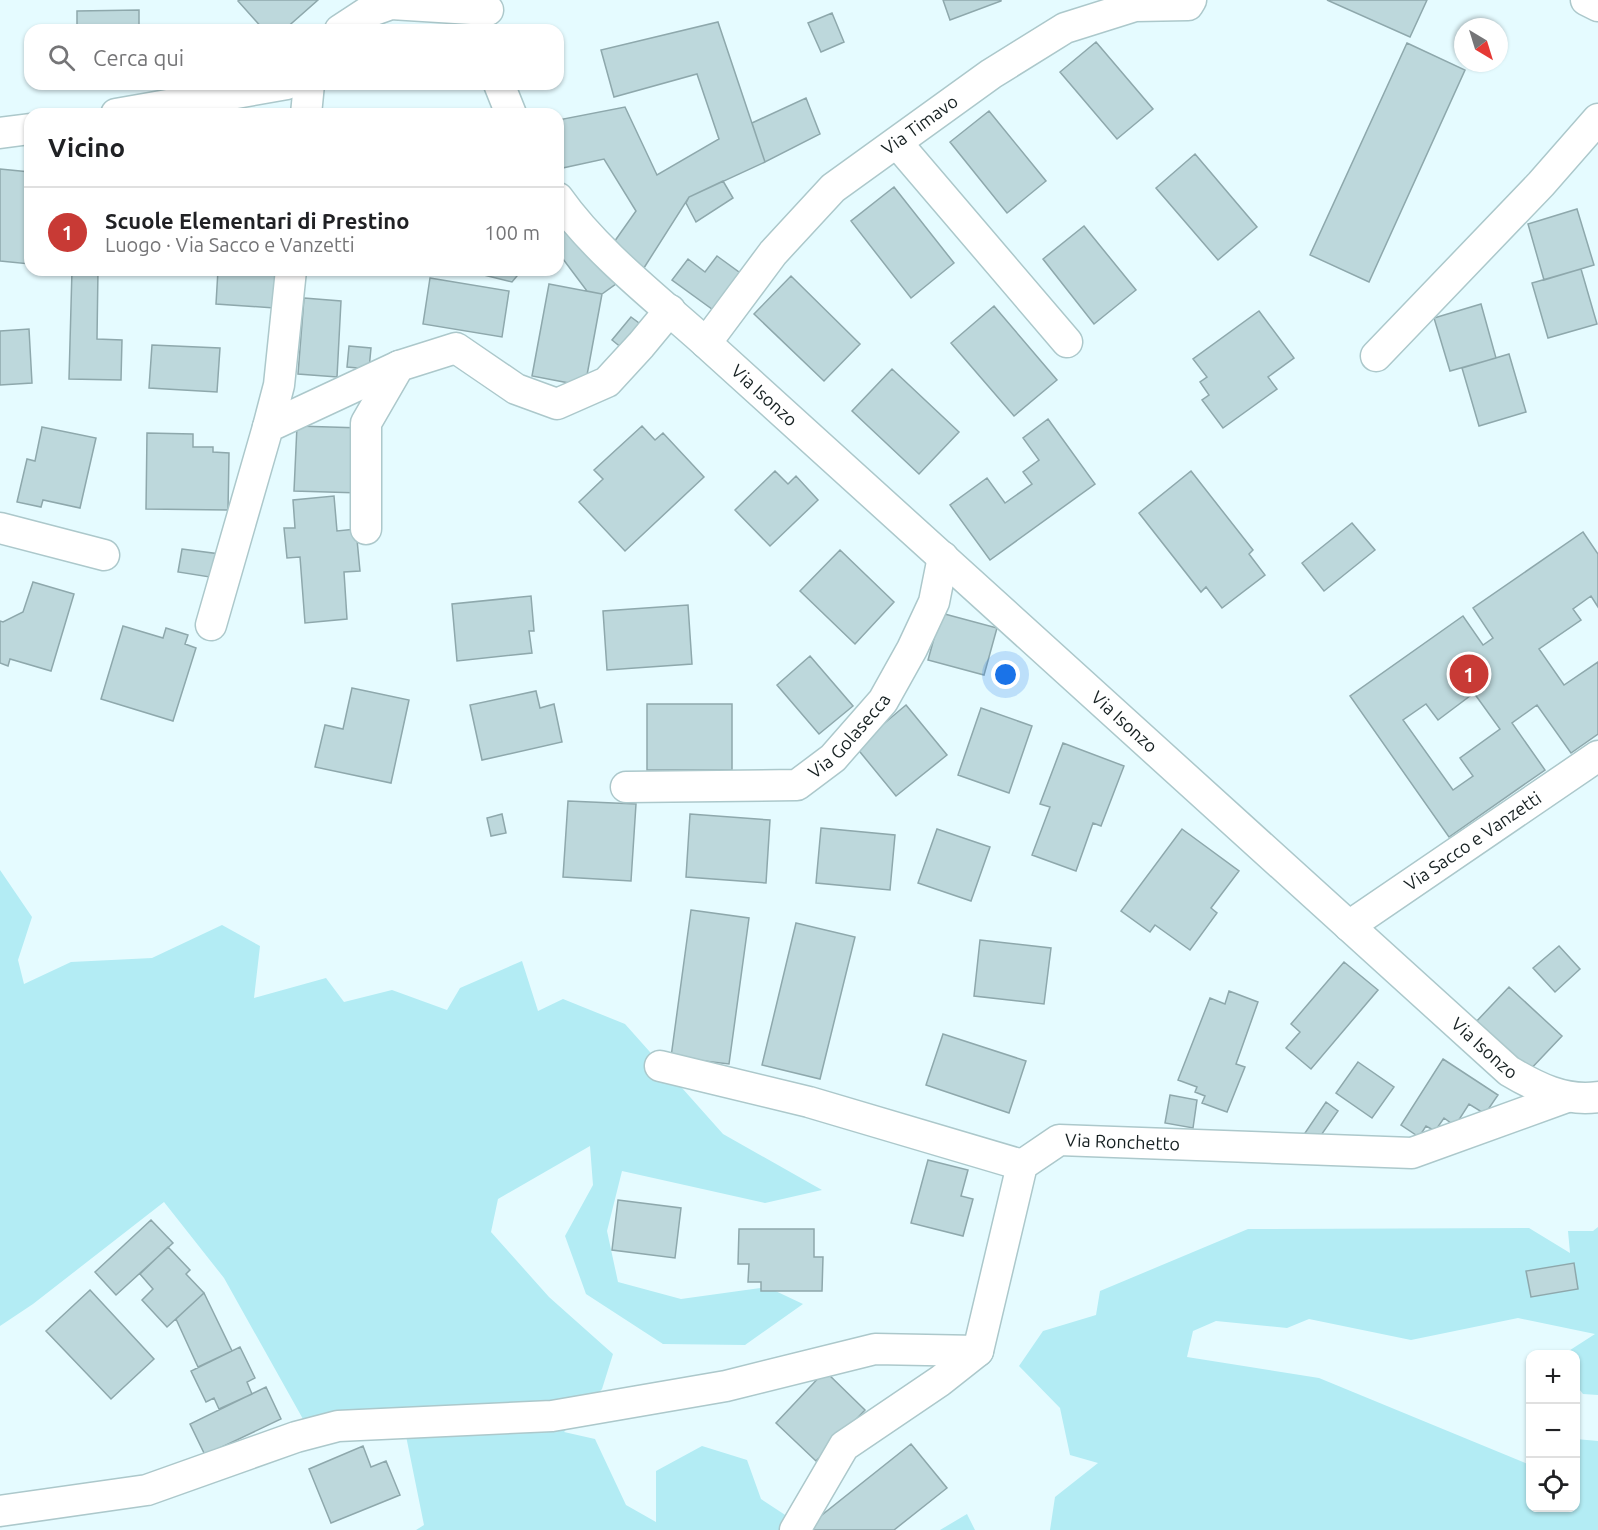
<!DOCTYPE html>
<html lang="it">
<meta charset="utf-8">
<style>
body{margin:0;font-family:Ubuntu,sans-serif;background:#f6f6f6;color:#202124}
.controls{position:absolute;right:18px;bottom:18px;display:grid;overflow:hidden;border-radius:12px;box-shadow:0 2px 4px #0004}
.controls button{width:54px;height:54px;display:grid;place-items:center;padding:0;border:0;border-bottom:2px solid #e0e0e0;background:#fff;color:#202124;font:30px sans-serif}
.compass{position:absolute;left:1454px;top:18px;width:54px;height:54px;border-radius:50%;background:#fff;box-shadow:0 2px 4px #0004;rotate:142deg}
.you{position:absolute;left:1006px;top:675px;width:21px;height:21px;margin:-15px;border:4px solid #fff;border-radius:50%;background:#1a73e8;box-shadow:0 0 0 9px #1a73e833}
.badge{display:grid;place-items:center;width:39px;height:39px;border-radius:50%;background:#c83a35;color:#fff;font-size:20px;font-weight:700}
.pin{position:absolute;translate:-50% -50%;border:3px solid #fff;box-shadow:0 2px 6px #0006}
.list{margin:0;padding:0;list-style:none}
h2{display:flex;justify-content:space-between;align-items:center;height:78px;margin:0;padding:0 24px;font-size:26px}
h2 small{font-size:20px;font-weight:400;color:#757577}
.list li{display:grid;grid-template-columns:39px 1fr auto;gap:18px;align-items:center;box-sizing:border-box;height:90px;padding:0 24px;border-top:2px solid #e0e0e0}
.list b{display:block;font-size:22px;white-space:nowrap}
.list p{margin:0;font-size:20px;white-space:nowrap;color:#757577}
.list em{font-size:20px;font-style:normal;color:#757577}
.icon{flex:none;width:33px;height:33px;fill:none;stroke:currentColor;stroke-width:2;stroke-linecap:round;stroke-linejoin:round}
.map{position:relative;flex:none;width:1598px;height:1530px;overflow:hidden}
.search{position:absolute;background:#fff;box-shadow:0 2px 4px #0004;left:24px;top:24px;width:540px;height:66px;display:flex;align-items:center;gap:15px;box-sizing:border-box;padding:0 21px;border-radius:18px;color:#757577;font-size:22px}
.panel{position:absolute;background:#fff;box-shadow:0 2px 4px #0004;left:24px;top:108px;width:540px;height:168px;border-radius:18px}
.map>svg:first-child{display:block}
</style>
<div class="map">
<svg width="1598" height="1530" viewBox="0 0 1598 1530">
<rect width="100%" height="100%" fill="#e5fbff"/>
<!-- green -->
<path fill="#b3ecf4" d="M0 870 32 917 18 960 24 984 71 962 152 958 222 925 260 946 254 998 326 978 344 1002 392 990 447 1010 460 988 522 961 538 1011 563 999 625 1024 723 1134 822 1190 765 1203 622 1171 607 1231 618 1282 681 1299 767 1287 803 1304 745 1345 663 1344 586 1294 565 1236 593 1185 590 1146 498 1199 491 1232 549 1297 613 1354 602 1389 564 1432 595 1439 626 1505 656 1522V1471L702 1446 747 1460 761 1499 808 1530H416L424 1525 406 1436 338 1438 145 1485 308 1428 224 1278 164 1202 33 1304 0 1326Z
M1598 1227V1395L1583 1394 1576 1385V1354H1564L1595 1334 1518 1318 1411 1340 1309 1319 1287 1328 1216 1321 1193 1331 1187 1357 1319 1378 1530 1465V1508H1576V1439L1598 1441V1530H1050L1055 1497 1098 1463 1070 1455 1060 1408 1019 1366 1043 1331 1096 1315 1100 1291 1248 1229 1529 1228 1570 1253 1568 1231H1593Z
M967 1514 975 1530H940Z"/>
<!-- building -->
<path fill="#bdd8dc" stroke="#8ea8ac" stroke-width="1.5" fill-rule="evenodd" d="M240 0H318L284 30H264L238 1Z
M943 0H1001V1L950 20Z
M1327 0H1427L1410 37Z
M139 10V30H77V11Z
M832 13 844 42 821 52 808 23Z
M718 22 765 162 689 197 642 271 612 245 636 211 604 159 558 169V120L625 107 657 175 719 139 697 74 614 97 601 50Z
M1096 42 1153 109 1117 139 1060 72Z
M1407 43 1465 70 1369 282 1310 255Z
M170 84H212V87L170 89Z
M806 98 820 134 765 162 752 123Z
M989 111 1046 181 1007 213 950 142Z
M1195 154 1257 227 1218 260 1156 188Z
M0 169 30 172V264L0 261Z
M723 181 733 198 696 222 686 203 689 197Z
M894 187 954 263 911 298 851 221Z
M558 205 620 281 602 294 587 291 563 259 558 265Z
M1577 209 1594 265 1544 280 1528 224Z
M1084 226 1136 290 1094 324 1043 259Z
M717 256 743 275 716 312 672 280 688 259 705 272Z
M1581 269 1597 324 1548 338 1532 283Z
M72 270H98L97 339 122 340 121 380 69 379Z
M218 270H278L274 308 216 304Z
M479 270H522L512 282 476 273Z
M791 276 860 344 824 381 754 314Z
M430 278 509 291 502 337 423 324Z
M549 284 602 294 585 386 532 376Z
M304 298 341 301 337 377 298 374Z
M1481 304 1496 358 1450 371 1434 318Z
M994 306 1057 380 1014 416 951 343Z
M1259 311 1294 358 1268 377 1277 389 1223 428 1202 400 1209 395 1200 382 1207 377 1193 359Z
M631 317 647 329 628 353 612 340Z
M29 329 32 383 0 385V331Z
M152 345 220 348 217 392 149 388Z
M349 346 371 348 369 369 347 367Z
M1509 354 1526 412 1479 426 1462 368Z
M892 369 959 432 919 474 852 411Z
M1048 419 1095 484 990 560 950 505 987 478 1005 503 1032 484 1023 472 1039 460 1023 438Z
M297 426 362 428 360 493 294 491Z
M642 426 655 440 663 433 704 477 625 551 579 502 603 479 594 470Z
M42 427 96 438 80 508 43 500 41 507 17 502 27 459 35 461Z
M147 433 193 434V447H213V452L229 453 228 510 146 509Z
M775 471 788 484 796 476 818 500 770 546 735 510Z
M1191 471 1253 550 1249 554 1265 575 1222 608 1206 587 1201 592 1139 513Z
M334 496 337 531 356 529 360 571 344 572 347 619 305 623 300 557 287 558 284 528H295L293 500Z
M1352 523 1375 550 1324 591 1302 563Z
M1583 532 1598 554V607L1591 596 1573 609 1581 620 1539 649 1564 685 1598 662V734L1571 753 1537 705 1512 723 1545 770 1449 837 1350 696 1463 616 1483 645 1493 638 1473 608ZM1474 693 1500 729 1460 758 1473 776 1453 790 1403 720 1426 704 1438 720Z
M182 549 220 554 216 578 178 572Z
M840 550 894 602 855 644 800 591Z
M33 582 74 594 51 671 10 659 8 666 0 663V621L3 622 23 612Z
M531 596 534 631H529L532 653 457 661 452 604Z
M688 605 692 664 607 670 603 611Z
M941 613 997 628 984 675 928 660Z
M123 626 163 638 166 628 188 635 185 644 196 648 173 721 101 699Z
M810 656 853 706 819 734 777 685Z
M352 688 409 700 391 783 315 767 325 725 343 729Z
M536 691 540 708 554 704 562 742 482 760 470 705Z
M647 704H732V770H647Z
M906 705 947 755 896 796 856 747Z
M981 708 1032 726 1009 793 958 775Z
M1063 743 1124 766 1101 826 1093 823 1076 871 1032 855 1050 807 1040 804Z
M568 801 636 804 631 881 563 877Z
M502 814 506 833 491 836 487 818Z
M690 814 770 820 766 883 686 877Z
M821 828 895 835 890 890 816 883Z
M937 829 990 847 971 901 918 883Z
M1182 829 1239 871 1211 908 1217 913 1190 950 1155 925 1150 932 1121 911Z
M691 910 749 918 729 1064 671 1057Z
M796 923 855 937 820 1079 762 1065Z
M980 940 1051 948 1044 1004 974 996Z
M1559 946 1580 969 1555 992 1533 968Z
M1344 962 1378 990 1311 1069 1286 1048 1300 1032 1291 1024Z
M1509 987 1562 1036 1527 1073 1474 1024Z
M1229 991 1258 1002 1236 1064 1245 1067 1227 1112 1202 1103 1205 1096 1195 1092 1197 1087 1178 1080 1210 998 1225 1004Z
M943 1034 1026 1061 1009 1113 926 1085Z
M1443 1059 1498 1095 1485 1114 1469 1104 1455 1126 1444 1118 1435 1131 1426 1126 1419 1137 1401 1125Z
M1358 1062 1394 1087 1372 1118 1336 1093Z
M1170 1095 1197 1100 1193 1128 1165 1123Z
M1326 1102 1338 1111 1317 1141 1305 1133Z
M928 1160 968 1170 961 1196 973 1199 963 1236 911 1223Z
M618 1200 681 1208 675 1258 612 1250Z
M151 1220 173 1243 116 1295 95 1272Z
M739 1229H814V1257H823L822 1291H761V1282H748L749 1264H738Z
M168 1247 190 1270 186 1274 204 1293 167 1327 142 1300 153 1289 140 1274Z
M1574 1263 1578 1289 1531 1297 1526 1271Z
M90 1290 154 1359 111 1399 46 1331Z
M204 1293 232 1351 198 1367 176 1319Z
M240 1347 255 1378 247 1382 252 1394 219 1409 214 1398 206 1402 191 1371Z
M825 1371 865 1410 816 1461 776 1423Z
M266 1387 281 1419 205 1455 190 1424Z
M911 1444 947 1488 894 1530H812L808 1526Z
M363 1446 371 1467 386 1461 400 1495 331 1523 309 1469Z"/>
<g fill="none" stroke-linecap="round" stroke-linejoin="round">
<defs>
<g id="minor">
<path d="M1586 0 1598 6"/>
<path d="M340 30 366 13 391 4 488 10"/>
<path d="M499 84 511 114"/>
<path d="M116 114 287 84"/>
<path d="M306 114 309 84"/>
<path d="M0 133 30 129"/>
<path d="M897 143 1067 342"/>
<path id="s1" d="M558 198C596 252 657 299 706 343L1509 1071C1536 1087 1565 1102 1598 1097"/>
<path id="s2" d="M706 343 773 253 833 188 991 74 1065 28 1135 6 1188 5 1191 0"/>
<path d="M1376 356 1541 184 1598 119"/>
<path d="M268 427 279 385 291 270"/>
<path d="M0 528 104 555"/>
<path d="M366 529V423L399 366 456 348 516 389 557 404 607 382 641 345 670 310"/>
<path d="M211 625 268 427 399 366"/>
<path id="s3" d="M626 787 797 785 833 758 883 701 912 649 934 602 943 557"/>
<path id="s4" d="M1349 926 1598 756"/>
<path d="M660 1066 809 1102 1022 1165"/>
<path d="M0 1511 147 1490 296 1437 338 1426 552 1416 726 1386 875 1349 978 1351"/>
<path id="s5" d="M795 1530 844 1446 940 1381 978 1351 1022 1165 1059 1140 1412 1153 1567 1097"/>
</g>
</defs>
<!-- minor casing -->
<use href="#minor" stroke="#acc8cb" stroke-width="33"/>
<!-- minor -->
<use href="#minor" stroke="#fff" stroke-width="30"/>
</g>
<g text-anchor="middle" stroke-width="5" stroke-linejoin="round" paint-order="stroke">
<!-- street labels -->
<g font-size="18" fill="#172122" stroke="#e5fbff">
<text dy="6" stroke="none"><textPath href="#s2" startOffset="308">Via Timavo</textPath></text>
<text dy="6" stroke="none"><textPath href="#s1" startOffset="286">Via Isonzo</textPath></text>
<text dy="6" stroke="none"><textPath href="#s1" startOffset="772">Via Isonzo</textPath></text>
<text dy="6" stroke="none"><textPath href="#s3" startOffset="243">Via Golasecca</textPath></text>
<text dy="6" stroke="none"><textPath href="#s4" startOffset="150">Via Sacco e Vanzetti</textPath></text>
<text dy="6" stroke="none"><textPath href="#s1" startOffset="1258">Via Isonzo</textPath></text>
<text dy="6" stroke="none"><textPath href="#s5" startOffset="561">Via Ronchetto</textPath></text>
</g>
</g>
</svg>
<div class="controls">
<button>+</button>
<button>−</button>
<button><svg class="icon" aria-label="locate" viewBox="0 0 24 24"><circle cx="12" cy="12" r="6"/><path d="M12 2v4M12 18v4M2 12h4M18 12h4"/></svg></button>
</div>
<svg class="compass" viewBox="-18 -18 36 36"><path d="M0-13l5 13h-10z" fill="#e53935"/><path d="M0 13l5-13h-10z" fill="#757577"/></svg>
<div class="you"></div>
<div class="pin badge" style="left:1469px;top:674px">1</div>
<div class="search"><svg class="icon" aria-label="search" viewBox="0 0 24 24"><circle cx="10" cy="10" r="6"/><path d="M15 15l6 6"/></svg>Cerca qui</div>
<section class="panel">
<h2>Vicino<small></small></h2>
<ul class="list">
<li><span class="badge">1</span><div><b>Scuole Elementari di Prestino</b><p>Luogo · Via Sacco e Vanzetti</p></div><em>100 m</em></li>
</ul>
</section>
</div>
